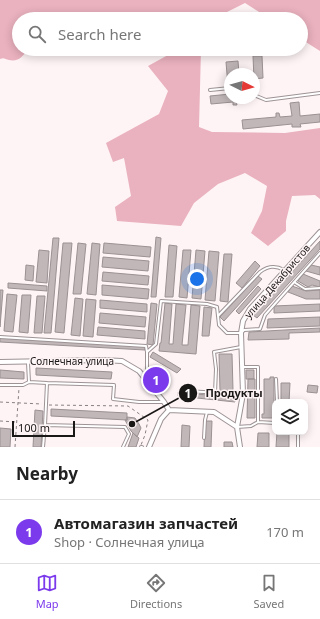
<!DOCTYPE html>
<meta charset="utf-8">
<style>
body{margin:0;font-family:"Noto Sans",sans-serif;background:#f6f6f6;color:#222}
.controls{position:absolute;right:12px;bottom:12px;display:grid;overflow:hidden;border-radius:8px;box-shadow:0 2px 10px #0003}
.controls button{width:36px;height:36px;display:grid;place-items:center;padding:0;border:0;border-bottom:1px solid #e0e0e0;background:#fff;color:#222;font:20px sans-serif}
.compass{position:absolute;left:224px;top:68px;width:36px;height:36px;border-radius:50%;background:#fff;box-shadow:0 2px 10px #0003;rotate:95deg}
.scale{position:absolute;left:12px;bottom:10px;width:63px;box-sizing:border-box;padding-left:4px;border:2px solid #1a1717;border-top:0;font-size:11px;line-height:14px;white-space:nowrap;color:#1a1717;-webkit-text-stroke:3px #fef4f6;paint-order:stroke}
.you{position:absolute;left:197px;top:279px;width:14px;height:14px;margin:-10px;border:3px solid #fff;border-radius:50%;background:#1a73e8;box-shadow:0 0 0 6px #1a73e833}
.badge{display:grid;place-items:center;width:26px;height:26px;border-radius:50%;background:#7c3aed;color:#fff;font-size:13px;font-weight:700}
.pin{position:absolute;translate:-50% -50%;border:2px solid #fff;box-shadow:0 1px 4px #0006}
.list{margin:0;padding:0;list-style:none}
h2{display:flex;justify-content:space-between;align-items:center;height:52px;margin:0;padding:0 16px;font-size:17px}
h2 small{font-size:13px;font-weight:400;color:#767676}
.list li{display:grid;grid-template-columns:26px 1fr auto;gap:12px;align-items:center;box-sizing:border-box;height:64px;padding:0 16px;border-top:1px solid #e0e0e0}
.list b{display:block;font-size:15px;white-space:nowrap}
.list p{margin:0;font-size:13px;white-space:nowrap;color:#767676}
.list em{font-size:13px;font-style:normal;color:#767676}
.icon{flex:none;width:22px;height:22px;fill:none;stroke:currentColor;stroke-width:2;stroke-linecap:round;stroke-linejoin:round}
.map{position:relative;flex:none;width:320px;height:447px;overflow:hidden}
.search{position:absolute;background:#fff;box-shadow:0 2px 10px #0003;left:12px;right:12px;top:12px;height:44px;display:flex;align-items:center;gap:10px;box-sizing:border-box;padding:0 14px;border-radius:22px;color:#767676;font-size:15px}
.sheet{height:116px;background:#fff}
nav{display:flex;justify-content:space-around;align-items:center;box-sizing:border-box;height:56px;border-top:1px solid #e0e0e0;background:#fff;font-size:11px;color:#767676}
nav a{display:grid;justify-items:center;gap:2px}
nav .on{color:#7c3aed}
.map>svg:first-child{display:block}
</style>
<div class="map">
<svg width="320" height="447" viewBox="0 0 320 447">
<rect width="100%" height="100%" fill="#fef4f6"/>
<!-- green -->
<path fill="#eab1be" d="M0 0H320V51L301 39V19H270L245 3 213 19H65L45 12 37 19H19V49H28C23 56 19 62 9 60 5 59 4 57 0 59Z
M179 49H201L199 127 212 132 285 133 320 128V199L315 195 292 196 286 221V231L268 246 251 233 262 211 267 186 245 173 218 184 194 203 181 226 117 221 115 207 131 196 124 158 113 162 106 143 159 114 168 91 148 66Z"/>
<!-- building -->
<path fill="#c1b7b9" stroke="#9a9193" d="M253 56H262L263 78 254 79Z
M238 61 239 74H230V85L228 86 226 62Z
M230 94V98H240V101H236L237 105H233V102L211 104 210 96Z
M299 102 300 116 320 114V122L300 124 301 127H292V124L243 129 242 120 276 117V113H279L280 117 292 116 290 103Z
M156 237 161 238 156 297H151Z
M53 238H59L51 333H44Z
M320 241V249L257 318 253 315Z
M63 243H72L64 333 55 332Z
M78 243 86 244 81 294H73Z
M92 243 100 244 96 295 87 294Z
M104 243 151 247 150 257 103 253Z
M169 245 177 246 173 297H165Z
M39 250 49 251 47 283 36 282Z
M183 250H191L187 298 179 297Z
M196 250 205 251 201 299 192 298Z
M209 251 219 252 215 301 205 300Z
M224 254H232L228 302 220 301Z
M103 257 149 261 148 271 102 267Z
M255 261 260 266 242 288 236 283Z
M26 265 34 266 33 281 25 280Z
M311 265 320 267V275L306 271Z
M103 272 149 276 148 285 102 281Z
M303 274 320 281V287L312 285 308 287 298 281Z
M258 276 262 279 224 321 220 317Z
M8 283 47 286V291L8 288Z
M102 285 149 289 148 299 102 295Z
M258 286 261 289 239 314 236 311Z
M292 286 306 291 320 290V299H306L288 292Z
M0 290H3L0 327Z
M7 294 17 295 13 332 4 331Z
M22 295H31L28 333 19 332Z
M37 296H45L42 333H34Z
M75 298 83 299 80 336 71 335Z
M86 299 96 300 93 337 83 336Z
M100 300 147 304V312L100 308Z
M151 303 157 304 153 345 147 344Z
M165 303 172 304 169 344H173L176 304 186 305 182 345H188L191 305 200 306 196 354 159 351 160 343H161Z
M320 304V311L274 313V306Z
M204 307 212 308 209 336H202Z
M100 313 146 317 145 327 99 323Z
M320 317V326L267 328 268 319Z
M98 327 145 331V339L97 335Z
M320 328V332L289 333V339L248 340 249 332Z
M0 338 145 346V350L0 342Z
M153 352 181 369 177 373 150 357Z
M219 354H232L233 390 220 391Z
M36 368 112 372 111 379 36 375Z
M0 370 24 372V379L0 378Z
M246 370H254V379H246Z
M270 377H274V418H262V414H264V379H270Z
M248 379H255V418H247Z
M281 383H290L289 402H281Z
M308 385 318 386 317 393 307 392Z
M178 392 235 398V402L178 396Z
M51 409 127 413V420L51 416Z
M35 410 43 411 41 447H33Z
M127 417 135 418 139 424 141 428 137 437 131 431 125 420H127Z
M205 421H212L211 447H204Z
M182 425 190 426 189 447H181Z
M0 428 11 429 10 447H0Z
M277 432H289V447H276Z
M133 433 139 438 136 447H128Z
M258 433H269V447H257Z
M224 442H232L233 447H224Z"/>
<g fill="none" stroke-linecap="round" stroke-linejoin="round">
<defs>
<path id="service" d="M210 90 230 88
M254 95 266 100 320 93
M294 282 305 289 320 288
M218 316 260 272C268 266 275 265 284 270
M0 337 146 346 147 352
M28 363 29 382 47 383 45 425 125 427 129 434 123 447
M243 367H258V422
M276 379 277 402
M147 380V352L156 344 161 301 207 304 217 307 219 325 227 333H241L244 330 260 329 265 315 320 253
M47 383 114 385 113 399 139 402H163
M0 385H23L29 382
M184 391 243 394
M215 393 216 369 214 352 241 347
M237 427 251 426 258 422 275 423
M298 432V447
M204 438 205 420 207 412
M43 447 45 425
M141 447H142"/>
<path id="minor" d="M0 362 102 360 122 361 139 371 164 402 169 410
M169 410 214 412 237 427 240 447
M237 427 243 394 241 333 243 321 250 309 320 232
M149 447 161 419 169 410"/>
</defs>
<!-- service casing -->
<use href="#service" stroke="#9d9395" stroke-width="4"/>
<!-- minor casing -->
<use href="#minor" stroke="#9d9395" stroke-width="6"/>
<!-- path -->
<path stroke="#878182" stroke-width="1" stroke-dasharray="3 3" stroke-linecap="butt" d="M0 402 42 404
M49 405 128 406 148 420 145 435 141 445
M0 421 16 422
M15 447 19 388"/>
<!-- service -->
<use href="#service" stroke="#fff" stroke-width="2"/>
<!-- minor -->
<use href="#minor" stroke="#fff" stroke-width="4"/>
</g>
<g text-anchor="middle" stroke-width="3" stroke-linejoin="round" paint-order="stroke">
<!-- street labels -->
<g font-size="10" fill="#1a1717" stroke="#fef4f6">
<text transform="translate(277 281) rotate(-49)" y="4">улица Декабристов</text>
<text x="72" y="365">Солнечная улица</text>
</g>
</g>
<!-- callouts -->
<path fill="none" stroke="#1a1717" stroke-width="1.5" d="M132 424L188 393"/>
<g fill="#1a1717" stroke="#fef4f6" stroke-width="1.5">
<circle cx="132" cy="424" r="4"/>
<circle cx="188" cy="393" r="10"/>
</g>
<g font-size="12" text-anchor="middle" font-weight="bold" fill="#fff">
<text x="188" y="398">1</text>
</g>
<g font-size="11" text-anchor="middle" font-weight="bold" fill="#1a1717" stroke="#fef4f6" stroke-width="3" stroke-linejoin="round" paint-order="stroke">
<text x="234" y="397">Продукты</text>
</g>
</svg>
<div class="controls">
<button><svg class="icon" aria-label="layers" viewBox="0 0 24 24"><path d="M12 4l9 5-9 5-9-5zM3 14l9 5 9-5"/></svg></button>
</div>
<svg class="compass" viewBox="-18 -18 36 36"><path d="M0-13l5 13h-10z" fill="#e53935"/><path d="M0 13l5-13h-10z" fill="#767676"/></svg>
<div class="scale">100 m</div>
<div class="you"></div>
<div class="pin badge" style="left:156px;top:380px">1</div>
<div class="search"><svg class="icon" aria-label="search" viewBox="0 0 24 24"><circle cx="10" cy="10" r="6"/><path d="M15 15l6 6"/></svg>Search here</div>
</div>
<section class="sheet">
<h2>Nearby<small></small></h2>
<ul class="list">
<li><span class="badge">1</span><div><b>Автомагазин запчастей</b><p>Shop · Солнечная улица</p></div><em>170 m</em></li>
</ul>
</section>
<nav>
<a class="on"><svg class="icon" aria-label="map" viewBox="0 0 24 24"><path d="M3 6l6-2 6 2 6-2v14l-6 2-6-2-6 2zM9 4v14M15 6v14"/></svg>Map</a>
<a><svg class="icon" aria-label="directions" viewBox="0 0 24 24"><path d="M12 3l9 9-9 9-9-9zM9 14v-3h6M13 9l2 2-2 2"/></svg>Directions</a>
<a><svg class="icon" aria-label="saved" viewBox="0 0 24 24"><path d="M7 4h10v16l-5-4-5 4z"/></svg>Saved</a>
</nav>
